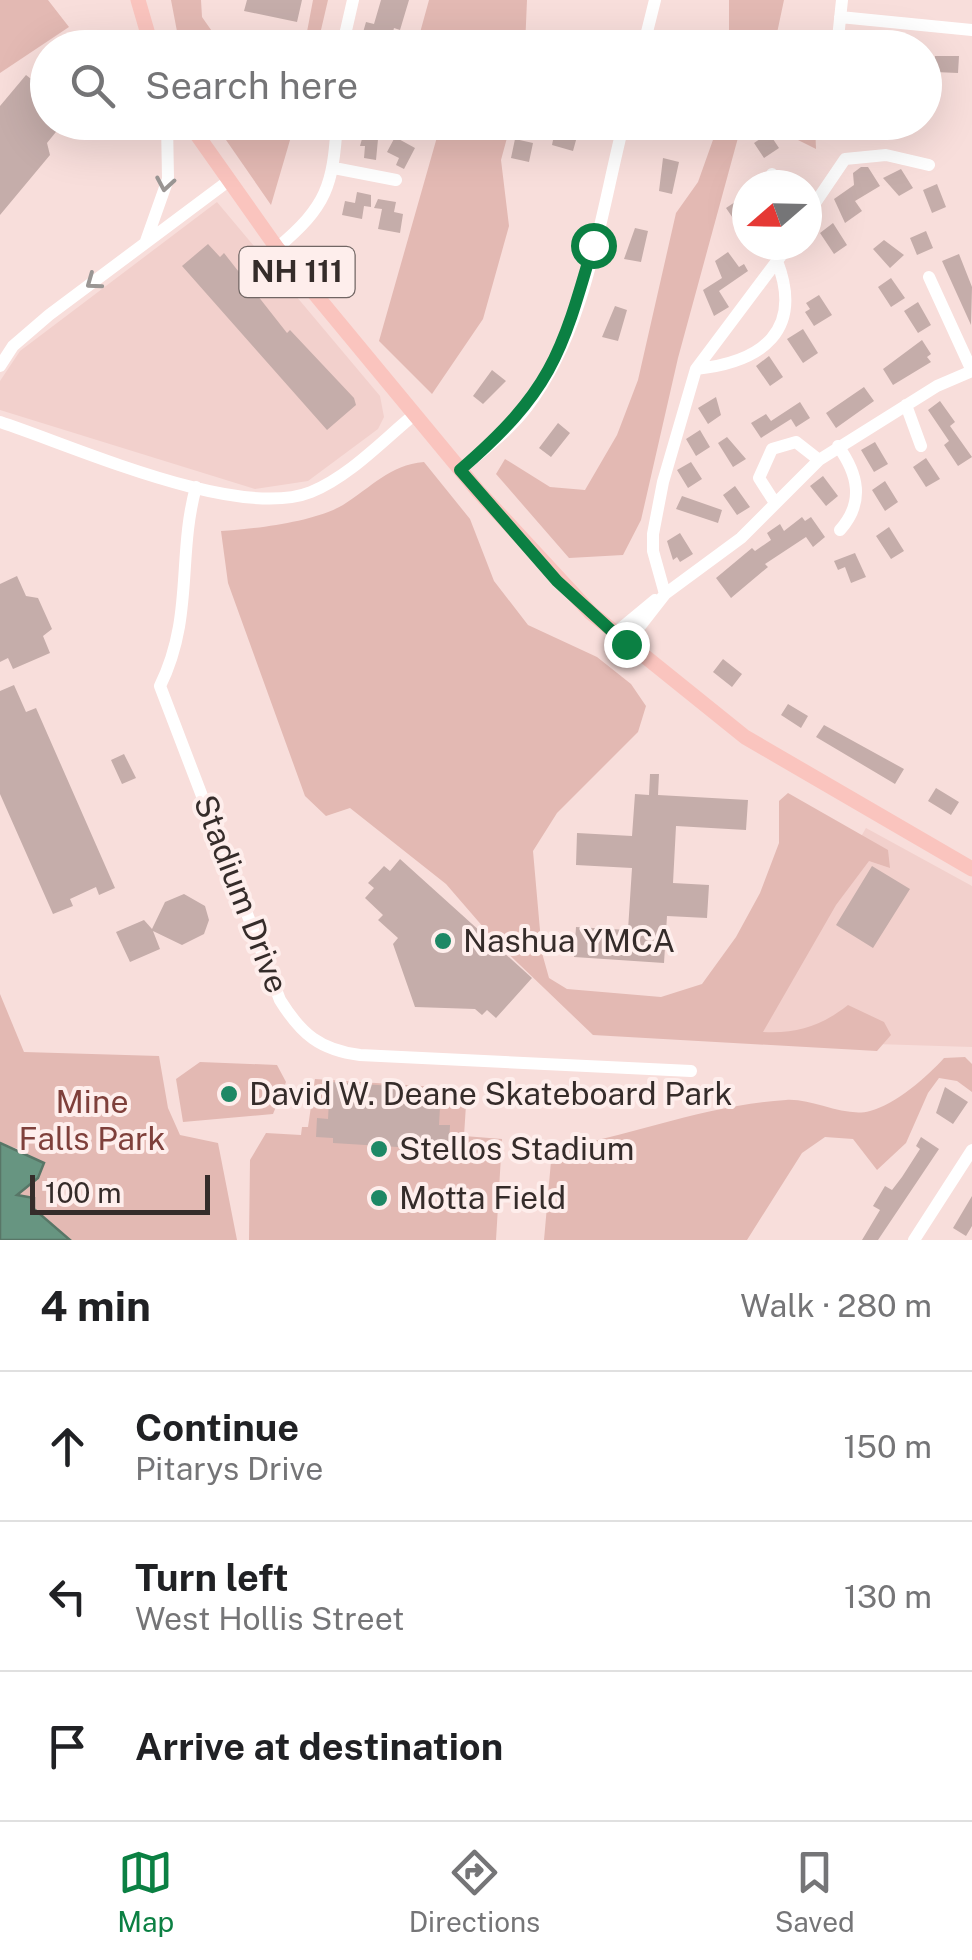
<!DOCTYPE html>
<meta charset="utf-8">
<style>
body{margin:0;font-family:"Public Sans",sans-serif;background:#f6f6f6;color:#202124}
.compass{position:absolute;left:732px;top:170px;width:90px;height:90px;border-radius:50%;background:#fff;box-shadow:0 10px 40px #0002;rotate:250deg}
.scale{position:absolute;left:30px;bottom:25px;width:180px;box-sizing:border-box;padding-left:10px;border:5px solid #352c2a;border-top:0;font-size:28px;line-height:35px;white-space:nowrap;color:#352c2a;-webkit-text-stroke:8px #feeeec;paint-order:stroke}
.stop{position:absolute;width:30px;height:30px;margin:-22px;border:8px solid #0b8043;border-radius:50%;background:#fff}
.stop.end{background:#0b8043;border-color:#fff;box-shadow:0 2px 10px #0008}
.list{margin:0;padding:0;list-style:none}
h2{display:flex;justify-content:space-between;align-items:center;height:130px;margin:0;padding:0 40px;font-size:42px}
h2 small{font-size:32px;font-weight:400;color:#757577}
.list li{display:grid;grid-template-columns:65px 1fr auto;gap:30px;align-items:center;box-sizing:border-box;height:150px;padding:0 40px;border-top:2px solid #e0e0e0}
.list b{display:block;font-size:38px;white-space:nowrap}
.list p{margin:0;font-size:32px;white-space:nowrap;color:#757577}
.list em{font-size:32px;font-style:normal;color:#757577}
.icon{flex:none;width:55px;height:55px;fill:none;stroke:currentColor;stroke-width:2;stroke-linecap:round;stroke-linejoin:round}
.map{position:relative;flex:none;width:972px;height:1240px;overflow:hidden}
.search{position:absolute;background:#fff;box-shadow:0 10px 40px #0002;left:30px;right:30px;top:30px;height:110px;display:flex;align-items:center;gap:25px;box-sizing:border-box;padding:0 35px;border-radius:55px;color:#757577;font-size:38px}
.sheet{height:580px;background:#fff}
nav{display:flex;justify-content:space-around;align-items:center;box-sizing:border-box;height:140px;border-top:2px solid #e0e0e0;background:#fff;font-size:28px;color:#757577}
nav a{display:grid;justify-items:center;gap:5px}
nav .on{color:#0b8043}
.map>svg:first-child{display:block}
</style>
<div class="map">
<svg width="972" height="1240" viewBox="0 0 972 1240">
<rect width="100%" height="100%" fill="#f8dedb"/>
<!-- built -->
<path fill="#f2d0cc" d="M217 202 380 396 384 417 378 429 308 481 255 489 0 410V381L20 351Z
M866 828 972 886V1047L743 1040Z"/>
<!-- green -->
<path fill="#e3b9b3" d="M0 0H48L69 27 0 73Z
M171 0H201L202 17 223 47H180Z
M313 0H328L317 47H289L306 37Z
M429 0H527L525 47H422L418 40Z
M729 0H784L777 33 755 47H729Z
M214 123H295L271 205 217 127Z
M441 123H511L501 160 509 226 483 319 432 394 379 341Z
M719 123H742L678 358 641 520 623 555 569 558 496 474 505 459 550 487 585 490 617 435 638 380 676 213 698 182Z
M764 123H815L816 149Z
M424 462 470 519 494 581 528 625 597 657 631 684 646 706 638 732 557 813 533 851 542 953 549 978 567 989 661 997 702 984 736 937 760 893 779 843V801L788 793 888 850 890 868 869 861 836 905 763 1032C797 1034 821 1026 848 1005L884 1022 891 1035 877 1051 593 1035 497 943 446 884 350 808 326 816 305 796 228 583 221 531C255 529 314 522 343 505 372 487 389 465 424 462Z
M0 994 24 1052 159 1056 168 1108 180 1135 218 1143 237 1240H70L16 1195 38 1178 18 1149 0 1143Z
M965 1057 972 1064V1092L957 1081 939 1078 928 1093 906 1143 877 1170 853 1139 825 1137 802 1153 747 1240H544L552 1150C630 1136 706 1105 786 1100 812 1098 845 1118 870 1111 896 1104 927 1077 944 1058Z
M200 1062 277 1065 286 1082 273 1114 183 1122 176 1079Z
M315 1079 467 1089 464 1136 502 1139 496 1240H249L250 1160 266 1133 301 1135 302 1127H308Z"/>
<!-- water -->
<path fill="#679581" stroke="#587667" stroke-width="2.5" d="M0 1143 44 1163 38 1178 17 1195 34 1198V1209L70 1240H0Z"/>
<!-- building -->
<path fill="#c5adaa" d="M247 0H302L297 22 244 11Z
M381 0H409L400 30 394 28 390 43 362 36 366 22 374 24Z
M585 31 611 36 608 48H581Z
M935 56H959L958 73 935 72Z
M26 75 48 92V122H64L47 143 50 155 0 215V106Z
M538 122H581L573 151 552 145 555 130Z
M365 128 379 129 376 160 364 158 365 146H360Z
M769 133 779 148 764 158 754 143Z
M395 137 415 148 404 169 396 165 399 158 387 152Z
M515 139 533 143 529 162 511 158Z
M663 158 679 162 672 194 659 191Z
M861 167H868L880 186 855 201 862 211 845 223 834 199 854 185 853 173Z
M901 169 913 188 899 196 883 178Z
M937 184 946 207 932 213 923 190Z
M357 192 371 195V207L364 206 362 219 342 215 345 201 355 203Z
M747 194V222L739 227 726 208Z
M378 199 396 202 394 212 403 214 400 233 378 229 382 209 374 208Z
M833 223 847 245 834 254 820 233Z
M635 228 648 231 641 262 624 259Z
M926 231 933 248 917 255 910 238Z
M884 240 904 255 890 268 873 249Z
M208 244 220 257 224 253 287 333 290 330 354 398 356 405 327 430 182 266Z
M728 252 739 267 744 264 748 271 719 291 729 307 714 316 703 290 722 278 715 261Z
M959 254 972 287 971 325 942 261Z
M891 278 905 298 891 307 878 287Z
M819 295 832 315 814 326 805 312 810 309 806 303Z
M918 302 931 325 918 333 904 311Z
M615 306 627 310 618 341 602 337Z
M803 329 818 353 803 363 787 339Z
M922 340 931 354 927 357 931 362 893 385 883 369Z
M769 356 783 377 770 386 756 366Z
M492 370 506 381 483 404 473 396Z
M864 387 874 401 836 428 826 413Z
M716 397 721 415 708 424 698 408Z
M940 401 955 422 950 426 972 457 958 466 944 445 949 441 928 410Z
M800 402 810 418 796 427 791 419 761 438 751 423 766 414 771 421Z
M558 423 570 433 551 457 539 448Z
M700 430 710 447 696 456 686 439Z
M727 437 746 459 733 467 718 443Z
M875 442 888 464 874 472 861 450Z
M926 458 940 479 926 487 913 467Z
M691 462 702 479 688 488 677 470Z
M823 476 838 496 826 506 810 486Z
M885 481 898 502 885 511 872 490Z
M735 486 750 507 737 515 723 495Z
M682 496 722 510 718 523 676 509Z
M802 517 805 521 811 517 825 537 813 547 806 537 765 564 768 567 731 598 716 578 752 548 755 551 771 540 767 533 780 524 784 531Z
M889 527 904 551 891 559 876 536Z
M680 533 693 554 680 562 677 557 673 560 667 541Z
M855 553 866 577 851 583 845 567 838 570 834 561Z
M17 576 26 596 38 598 52 629 43 636 50 653 13 669 8 658 0 662V584Z
M723 659 742 674 732 687 713 672Z
M14 685 26 712 36 708 115 888 99 895 96 887 70 899 73 906 53 914 0 794V691Z
M788 704 808 716 801 728 781 715Z
M824 725 904 769 895 784 816 737Z
M124 754 136 778 122 784 111 760Z
M650 774H659L658 795 748 800 746 830 676 826 673 883 709 885 707 918 667 916 664 963 574 957 576 927 628 930 632 868 576 865 577 833 632 836 635 794 649 795Z
M936 788 959 802 951 815 928 801Z
M400 859 532 978 496 1018 487 1010 482 1015 475 1009 415 1007 393 944 398 938 378 920 383 915 365 898 374 888 368 883 384 866 390 871Z
M872 866 910 889 873 948 836 925Z
M184 894 205 906 209 920 204 934 182 945 153 931 160 949 130 962 116 932 144 920 152 929 165 902Z
M330 1082 441 1089 439 1125H450L449 1143 431 1142 430 1149 333 1143V1138L316 1137 317 1118 328 1119Z
M945 1087 968 1102 953 1124 936 1113Z
M921 1137 939 1149 878 1240H862L880 1210 873 1206 885 1186 892 1190 902 1177 920 1149 916 1146Z
M972 1196V1226L966 1236 953 1228Z"/>
<g fill="none" stroke-linecap="round" stroke-linejoin="round">
<!-- minor -->
<path stroke="#fff" stroke-width="12" d="M840 17 972 30
M342 48 353 0
M643 48 655 0
M837 48 842 0
M334 168 396 180
M772 174V185
M807 215 845 159 886 155 929 165
M146 241 168 179 167 122
M277 248C327 206 333 186 337 122
M929 277 972 371
M0 366 13 346 49 315 227 182
M696 369C762 362 804 331 777 261
M906 405 921 446
M0 422C76 447 238 521 311 492 350 476 383 440 415 414
M838 446C858 474 865 502 840 530
M460 470C483 450 509 431 527 407 587 328 600 216 624 122
M196 487C177 556 194 617 160 686L280 1000C301 1034 320 1050 360 1055L691 1071
M775 503 759 478 772 449 796 442 819 460
M665 594 653 551V534L663 482 696 369 789 245
M614 634 655 600
M626 644 665 594 741 538 819 460 937 386 972 371
M914 1240 972 1150"/>
<!-- major -->
<path stroke="#fac4be" stroke-width="15" d="M138 0 152 48
M188 122 277 248 478 491 591 613 745 737 972 869"/>
</g>
<!-- one-way arrows -->
<defs><path id="oneway-chevron" d="M-2-3.5L2.5 0L-2 3.5" fill="none" stroke-width="1.6" stroke-linecap="round" stroke-linejoin="round" transform="scale(2.5)"/></defs>
<g stroke="#9a9694">
<use href="#oneway-chevron" transform="translate(165 184) rotate(100)"/>
<use href="#oneway-chevron" transform="translate(93 282) rotate(144)"/>
</g>
<g fill="none" stroke-linecap="round" stroke-linejoin="round">
<!-- route -->
<path stroke="#0b8043" stroke-width="12" d="M593 245C561 357 550 392 460 470L557 581 626 644"/>
</g>
<!-- markers -->
<g fill="#1e8865" stroke="#feeeec" stroke-width="4">
<circle cx="443" cy="941" r="10"/>
<circle cx="229" cy="1094" r="10"/>
<circle cx="379" cy="1149" r="10"/>
<circle cx="379" cy="1198" r="10"/>
</g>
<g text-anchor="middle" stroke-width="8" stroke-linejoin="round" paint-order="stroke">
<!-- shield labels -->
<rect fill="#feeeec" stroke="#716664" stroke-width="2.5" x="239.5" y="247" width="115" height="50" rx="8"/>
<g font-size="30" font-weight="bold" fill="#352c2a">
<text x="297" y="282">NH 111</text>
</g>
<!-- street labels -->
<g font-size="32" fill="#352c2a" stroke="#feeeec">
<text transform="translate(241 894) rotate(69)" y="11">Stadium Drive</text>
</g>
<!-- poi labels -->
<g font-size="32" fill="#352c2a" stroke="#feeeec" text-anchor="start">
<text x="463" y="952">Nashua YMCA</text>
<text x="249" y="1105">David W. Deane Skateboard Park</text>
<text x="399" y="1160">Stellos Stadium</text>
<text x="399" y="1209">Motta Field</text>
</g>
<!-- park labels -->
<g font-size="32" fill="#7f403b" stroke="#feeeec">
<text x="92" y="1113">Mine<tspan x="92" dy="37">Falls Park</tspan></text>
</g>
</g>
</svg>
<svg class="compass" viewBox="-18 -18 36 36"><path d="M0-13l5 13h-10z" fill="#e53935"/><path d="M0 13l5-13h-10z" fill="#757577"/></svg>
<div class="scale">100 m</div>
<div class="stop" style="left:593px;top:245px"></div>
<div class="stop end" style="left:626px;top:644px"></div>
<div class="search"><svg class="icon" aria-label="search" viewBox="0 0 24 24"><circle cx="10" cy="10" r="6"/><path d="M15 15l6 6"/></svg>Search here</div>
</div>
<section class="sheet">
<h2>4 min<small>Walk · 280 m</small></h2>
<ul class="list">
<li><svg class="icon" aria-label="ahead" viewBox="0 0 24 24"><path d="M12 20V5M6 11l6-6 6 6"/></svg><div><b>Continue</b><p>Pitarys Drive</p></div><em>150 m</em></li>
<li><svg class="icon" aria-label="left" viewBox="0 0 24 24"><path d="M17 20v-9H6M10 6l-5 5 5 5"/></svg><div><b>Turn left</b><p>West Hollis Street</p></div><em>130 m</em></li>
<li><svg class="icon" aria-label="arrive" viewBox="0 0 24 24"><path d="M6 21V4h12l-3 4 3 4H6"/></svg><div><b>Arrive at destination</b></div></li>
</ul>
</section>
<nav>
<a class="on"><svg class="icon" aria-label="map" viewBox="0 0 24 24"><path d="M3 6l6-2 6 2 6-2v14l-6 2-6-2-6 2zM9 4v14M15 6v14"/></svg>Map</a>
<a><svg class="icon" aria-label="directions" viewBox="0 0 24 24"><path d="M12 3l9 9-9 9-9-9zM9 14v-3h6M13 9l2 2-2 2"/></svg>Directions</a>
<a><svg class="icon" aria-label="saved" viewBox="0 0 24 24"><path d="M7 4h10v16l-5-4-5 4z"/></svg>Saved</a>
</nav>
